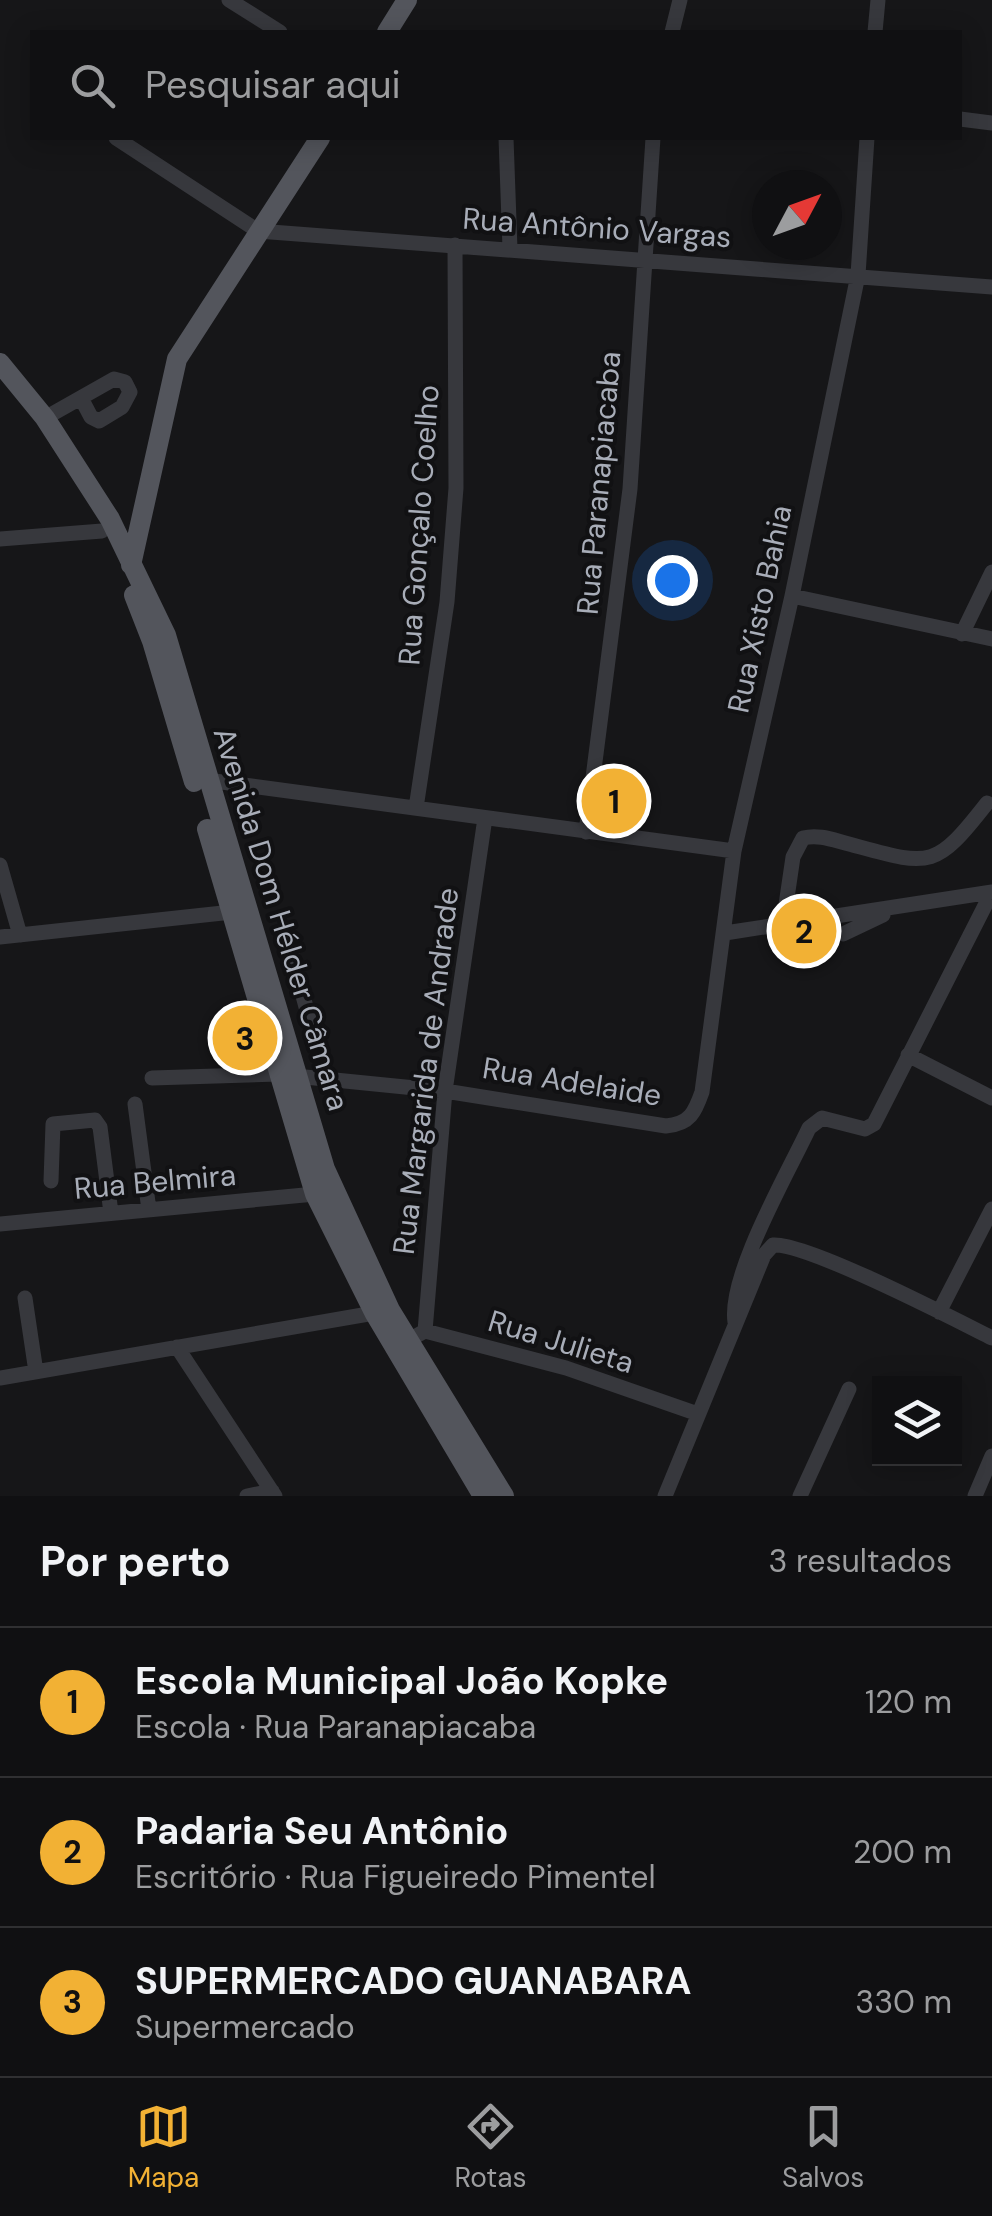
<!DOCTYPE html>
<html lang="pt">
<meta charset="utf-8">
<style>
body{margin:0;font-family:"DM Sans",sans-serif;background:#1e1e20;color:#f1f3f6}
.controls{position:absolute;right:30px;bottom:30px;display:grid;overflow:hidden;border-radius:0px;box-shadow:0 5px 25px #0003}
.controls button{width:90px;height:90px;display:grid;place-items:center;padding:0;border:0;border-bottom:2px solid #303032;background:#101012;color:#f1f3f6;font:50px sans-serif}
.compass{position:absolute;left:752px;top:170px;width:90px;height:90px;border-radius:50%;background:#101012;box-shadow:0 5px 25px #0003;rotate:49deg}
.you{position:absolute;left:672px;top:580px;width:35px;height:35px;margin:-25px;border:8px solid #fff;border-radius:50%;background:#1a73e8;box-shadow:0 0 0 15px #1a73e833}
.badge{display:grid;place-items:center;width:65px;height:65px;border-radius:50%;background:#f2b134;color:#111;font-size:32px;font-weight:700}
.pin{position:absolute;translate:-50% -50%;border:5px solid #fff;box-shadow:0 2px 10px #0006}
.list{margin:0;padding:0;list-style:none}
h2{display:flex;justify-content:space-between;align-items:center;height:130px;margin:0;padding:0 40px;font-size:42px}
h2 small{font-size:32px;font-weight:400;color:#9c9d9f}
.list li{display:grid;grid-template-columns:65px 1fr auto;gap:30px;align-items:center;box-sizing:border-box;height:150px;padding:0 40px;border-top:2px solid #303032}
.list b{display:block;font-size:38px;white-space:nowrap}
.list p{margin:0;font-size:32px;white-space:nowrap;color:#9c9d9f}
.list em{font-size:32px;font-style:normal;color:#9c9d9f}
.icon{flex:none;width:55px;height:55px;fill:none;stroke:currentColor;stroke-width:2;stroke-linecap:round;stroke-linejoin:round}
.map{position:relative;flex:none;width:992px;height:1496px;overflow:hidden}
.search{position:absolute;background:#101012;box-shadow:0 5px 25px #0003;left:30px;right:30px;top:30px;height:110px;display:flex;align-items:center;gap:25px;box-sizing:border-box;padding:0 35px;border-radius:0px;color:#9c9d9f;font-size:38px}
.sheet{height:580px;background:#101012}
nav{display:flex;justify-content:space-around;align-items:center;box-sizing:border-box;height:140px;border-top:2px solid #303032;background:#101012;font-size:28px;color:#9c9d9f}
nav a{display:grid;justify-items:center;gap:5px}
nav .on{color:#f2b134}
.map>svg:first-child{display:block}
</style>
<div class="map">
<svg width="992" height="1496" viewBox="0 0 992 1496">
<rect width="100%" height="100%" fill="#161618"/>
<g fill="none" stroke-linecap="round" stroke-linejoin="round">
<!-- minor -->
<path stroke="#37383d" stroke-width="15" d="M229 0 280 32
M672 32 680 0
M875 32 878 0
M960 119 992 123
M116 138 258 231 992 287
M506 138 510 249
M45 418 114 379 125 382 130 392 122 407 99 421 91 417 81 398
M0 539 102 531
M792 596 992 639
M962 634 992 572
M207 780 734 851
M416 808 447 602 456 488 455 245
M586 832 630 489 653 138
M0 865 20 935
M783 925 793 857 803 838C819 834 833 840 849 844 930 866 934 871 987 803
M725 933 992 892
M843 934 883 915
M0 937 232 912
M288 940 320 1059
M908 1055 992 1098
M295 1076 445 1091 666 1126C690 1124 695 1112 702 1092L734 851 792 596 858 275 867 138
M152 1078 278 1074
M135 1104 149 1210
M51 1181 53 1124 95 1120 100 1127 111 1213
M0 1224 315 1194
M25 1298 36 1372
M939 1312 992 1209
M735 1322C728 1276 788 1173 809 1128L822 1118 865 1129 874 1124 992 892
M425 1331 445 1091 485 818
M416 1336 425 1331 566 1368 698 1414
M177 1347 275 1496
M0 1378 380 1312
M247 1496 272 1491
M665 1496 764 1255 773 1245C806 1242 954 1319 992 1338
M800 1496 849 1389
M975 1496 992 1456"/>
<!-- major -->
<path stroke="#53555c" stroke-width="20" d="M387 32 407 0
M0 363 45 418 110 519 166 635 325 1169 390 1310 504 1496
M131 565 177 359 320 138
M134 595 152 641 194 782
M207 829 315 1194 375 1314 483 1496"/>
</g>
<g text-anchor="middle" stroke-width="8" stroke-linejoin="round" paint-order="stroke">
<!-- street labels -->
<g font-size="30" fill="#a8adb8" stroke="#111113">
<text transform="translate(597 228) rotate(4)" y="10">Rua Antônio Vargas</text>
<text transform="translate(599 483) rotate(-85)" y="10">Rua Paranapiacaba</text>
<text transform="translate(419 525) rotate(-86)" y="10">Rua Gonçalo Coelho</text>
<text transform="translate(760 609) rotate(-78)" y="10">Rua Xisto Bahia</text>
<text transform="translate(281 919) rotate(73)" y="10">Avenida Dom Hélder Câmara</text>
<text transform="translate(426 1071) rotate(-83)" y="10">Rua Margarida de Andrade</text>
<text transform="translate(572 1082) rotate(9)" y="10">Rua Adelaide</text>
<text transform="translate(155 1182) rotate(-5)" y="10">Rua Belmira</text>
<text transform="translate(561 1342) rotate(17)" y="10">Rua Julieta</text>
</g>
</g>
</svg>
<div class="controls">
<button><svg class="icon" aria-label="layers" viewBox="0 0 24 24"><path d="M12 4l9 5-9 5-9-5zM3 14l9 5 9-5"/></svg></button>
</div>
<svg class="compass" viewBox="-18 -18 36 36"><path d="M0-13l5 13h-10z" fill="#e53935"/><path d="M0 13l5-13h-10z" fill="#9c9d9f"/></svg>
<div class="you"></div>
<div class="pin badge" style="left:614px;top:801px">1</div>
<div class="pin badge" style="left:804px;top:931px">2</div>
<div class="pin badge" style="left:245px;top:1038px">3</div>
<div class="search"><svg class="icon" aria-label="search" viewBox="0 0 24 24"><circle cx="10" cy="10" r="6"/><path d="M15 15l6 6"/></svg>Pesquisar aqui</div>
</div>
<section class="sheet">
<h2>Por perto<small>3 resultados</small></h2>
<ul class="list">
<li><span class="badge">1</span><div><b>Escola Municipal João Kopke</b><p>Escola · Rua Paranapiacaba</p></div><em>120 m</em></li>
<li><span class="badge">2</span><div><b>Padaria Seu Antônio</b><p>Escritório · Rua Figueiredo Pimentel</p></div><em>200 m</em></li>
<li><span class="badge">3</span><div><b>SUPERMERCADO GUANABARA</b><p>Supermercado</p></div><em>330 m</em></li>
</ul>
</section>
<nav>
<a class="on"><svg class="icon" aria-label="map" viewBox="0 0 24 24"><path d="M3 6l6-2 6 2 6-2v14l-6 2-6-2-6 2zM9 4v14M15 6v14"/></svg>Mapa</a>
<a><svg class="icon" aria-label="directions" viewBox="0 0 24 24"><path d="M12 3l9 9-9 9-9-9zM9 14v-3h6M13 9l2 2-2 2"/></svg>Rotas</a>
<a><svg class="icon" aria-label="saved" viewBox="0 0 24 24"><path d="M7 4h10v16l-5-4-5 4z"/></svg>Salvos</a>
</nav>
